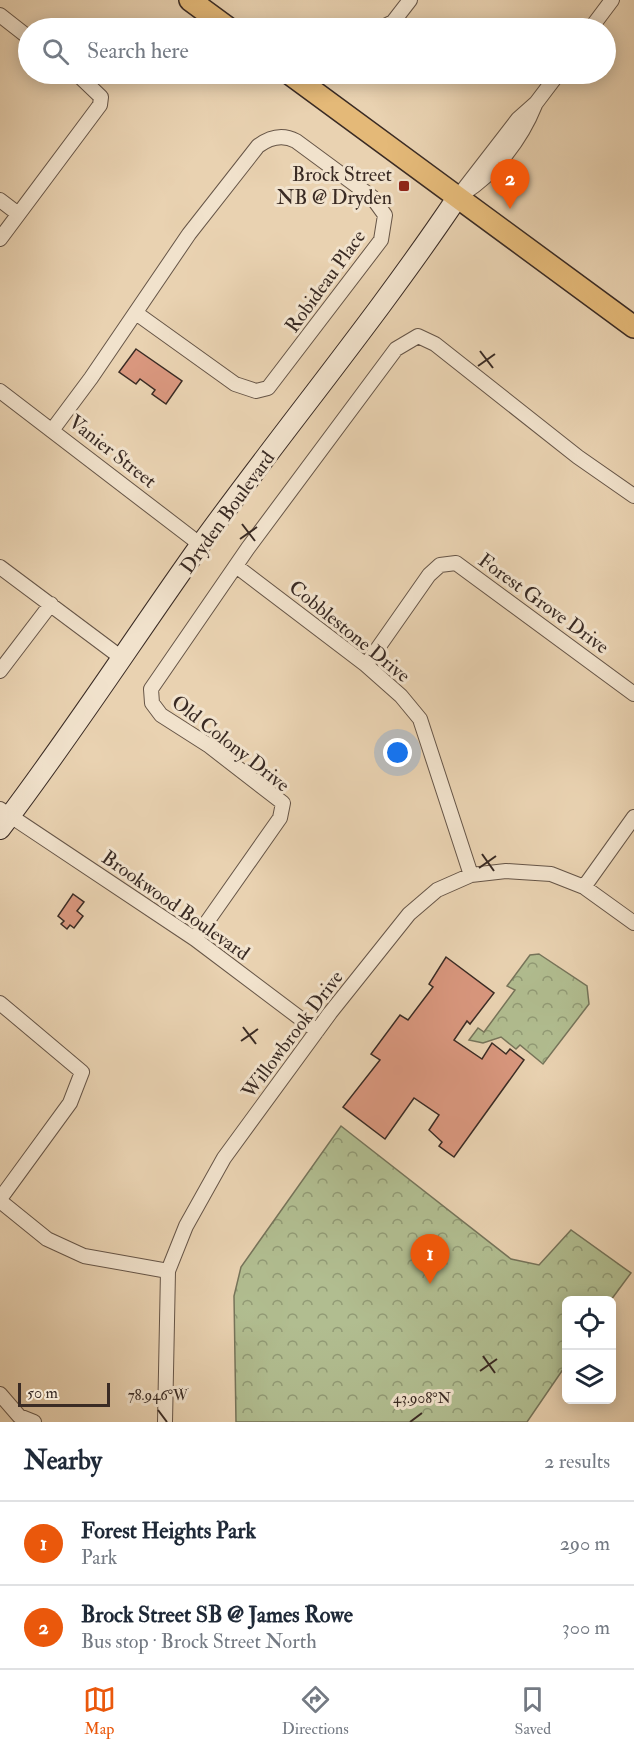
<!DOCTYPE html>
<meta charset="utf-8">
<style>
body{margin:0;font-family:"IM FELL Double Pica",serif;background:#f2f2f3;color:#1f2937}
.controls{position:absolute;right:18px;bottom:18px;display:grid;overflow:hidden;border-radius:9px;box-shadow:0 3px 15px #0003}
.controls button{width:54px;height:54px;display:grid;place-items:center;padding:0;border:0;border-bottom:2px solid #e0e1e3;background:#fff;color:#1f2937;font:30px sans-serif}
.scale{position:absolute;left:18px;bottom:15px;width:92px;box-sizing:border-box;padding-left:6px;border:3px solid #3a2b24;border-top:0;font-size:16px;line-height:21px;white-space:nowrap;color:#3a2b24;-webkit-text-stroke:4px #f1e2cc;paint-order:stroke}
.you{position:absolute;left:398px;top:753px;width:21px;height:21px;margin:-15px;border:4px solid #fff;border-radius:50%;background:#1a73e8;box-shadow:0 0 0 9px #1a73e833}
.badge{display:grid;place-items:center;width:39px;height:39px;border-radius:50%;background:#ea580c;color:#fff;font-size:20px;font-weight:700}
.pin{position:absolute;translate:-50% -50px;filter:drop-shadow(0 2px 3px #0008)}
.pin::after{content:'';position:absolute;top:32px;width:21px;height:18px;background:inherit;clip-path:polygon(0 0,100% 0,50% 100%)}
.list{margin:0;padding:0;list-style:none}
h2{display:flex;justify-content:space-between;align-items:center;height:78px;margin:0;padding:0 24px;font-size:26px}
h2 small{font-size:20px;font-weight:400;color:#747a83}
.list li{display:grid;grid-template-columns:39px 1fr auto;gap:18px;align-items:center;box-sizing:border-box;height:84px;padding:0 24px;border-top:2px solid #e0e1e3}
.list b{display:block;font-size:22px;white-space:nowrap}
.list p{margin:0;font-size:20px;white-space:nowrap;color:#747a83}
.list em{font-size:20px;font-style:normal;color:#747a83}
.icon{flex:none;width:33px;height:33px;fill:none;stroke:currentColor;stroke-width:2;stroke-linecap:round;stroke-linejoin:round}
.map{position:relative;flex:none;width:634px;height:1422px;overflow:hidden}
.search{position:absolute;background:#fff;box-shadow:0 3px 15px #0003;left:18px;right:18px;top:18px;height:66px;display:flex;align-items:center;gap:15px;box-sizing:border-box;padding:0 21px;border-radius:33px;color:#747a83;font-size:22px}
.sheet{height:246px;background:#fff}
nav{display:flex;justify-content:space-around;align-items:center;box-sizing:border-box;height:84px;border-top:2px solid #e0e1e3;background:#fff;font-size:16px;color:#747a83}
nav a{display:grid;justify-items:center;gap:3px}
nav .on{color:#ea580c}
.map>svg:first-child{display:block}
</style>
<div class="map">
<svg width="634" height="1422" viewBox="0 0 634 1422">
<defs>
<pattern id="park-crowns" width="20" height="18" patternUnits="userSpaceOnUse" patternTransform="scale(1.5)"><rect width="20" height="18" fill="#b1bd90"/><path d="M2 6a3 3 0 1 1 6 0M12 15a3 3 0 1 1 6 0" fill="none" stroke="#919a75"/></pattern>
</defs>
<rect width="100%" height="100%" fill="#e9d2b1"/>
<filter id="stains"><feTurbulence type="fractalNoise" baseFrequency=".00333" numOctaves="4"/><feColorMatrix values="0 0 0 0 .2 0 0 0 0 .09 0 0 0 0 .02 0 0 0 .5 -.17"/></filter>
<radialGradient id="worn" r=".72"><stop offset=".6" stop-color="#630" stop-opacity="0"/><stop offset="1" stop-color="#630" stop-opacity=".3"/></radialGradient>
<!-- park -->
<path fill="url(#park-crowns)" stroke="#76745a" stroke-width="1.5" d="M539 954 587 986 589 1004 543 1064 520 1045 516 1049 501 1037 483 1043 469 1040 478 1028 484 1032 515 990 507 986 530 955Z
M341 1126 511 1259 539 1265 571 1230 631 1273 611 1300H566V1365L527 1422H236L234 1296 241 1267Z"/>
<!-- building -->
<path fill="#d9977e" stroke="#3a2b24" stroke-width="1.5" d="M136 349 182 381 166 404 152 394 155 390 140 379 136 384 119 372Z
M73 894 84 902 77 911 83 916 74 928 70 925 67 929 61 924 64 921 58 916Z
M446 957 494 993 470 1024 467 1021 454 1040 482 1059 492 1043 506 1054 510 1049 524 1060 454 1157 439 1146 442 1142 429 1130 439 1115 414 1098 385 1139 343 1107 380 1060 371 1054 400 1015 408 1020 433 987 429 984Z"/>
<g fill="none" stroke-linecap="round" stroke-linejoin="round">
<defs>
<path id="street" d="M0 15 28 37
M381 28 393 22 410 0
M591 28 612 0
M464 193C495 173 521 140 535 105
M457 198 518 119 536 103 558 74
M0 200 17 213
M0 239 100 105 101 97 77 74
M0 391 201 545
M53 429 91 378 189 234 258 146C270 137 283 134 296 141L372 197 385 215 381 240 268 388 256 391 235 384 136 313
M236 566 366 665 401 696 420 719 471 875
M0 567 123 659
M366 665 429 575 440 565 456 563 634 694
M0 671 51 604
M0 809 195 939 317 1031
M584 887 634 817
M195 939 280 818 283 803 208 745 161 715 152 703 151 689 248 548 396 349 418 336 435 344 578 457 634 496
M0 1003 82 1072 70 1103 0 1199
M0 1201 47 1239 84 1256 168 1271
M0 1394 19 1416 34 1422
M165 1422 168 1271 186 1226 224 1158 330 1013 409 914 437 890 471 875 506 871 551 874 584 887 634 923"/>
<path id="secondary" d="M0 829C71 736 134 638 201 544 285 428 377 317 457 198"/>
<path id="primary" d="M190 0 228 28
M290 74 634 327"/>
</defs>
<!-- street casing -->
<use href="#street" stroke="#665547" stroke-width="16"/>
<!-- secondary casing -->
<use href="#secondary" stroke="#3a2b24" stroke-width="22"/>
<!-- primary casing -->
<use href="#primary" stroke="#3a2b24" stroke-width="24"/>
<!-- street -->
<use href="#street" stroke="#f1e2cc" stroke-width="14"/>
<!-- secondary -->
<use href="#secondary" stroke="#f1e2cc" stroke-width="20"/>
<!-- primary -->
<use href="#primary" stroke="#e4b978" stroke-width="21"/>
</g>
<!-- ticks -->
<path fill="none" stroke="#3a2b24" stroke-width="2" d="M480 351 493 368M478 366 495 354M242 524 255 541M240 539 257 527M482 854 494 871M479 868 496 856M243 1027 256 1044M241 1041 258 1029M483 1356 495 1373M480 1371 497 1359M158 1410 167 1422M410 1422 422 1413"/>
<!-- markers -->
<rect fill="#8f2418" stroke="#f1e2cc" stroke-width="2" x="398" y="180" width="12" height="12" rx="3"/>
<g text-anchor="middle" stroke-width="6" stroke-linejoin="round" paint-order="stroke">
<!-- poi labels -->
<g font-size="20" fill="#3a2b24" stroke="#f1e2cc" text-anchor="end">
<text x="392" y="181">Brock Street<tspan x="392" dy="23">NB @ Dryden</tspan></text>
</g>
<!-- street labels -->
<g font-size="20" fill="#3a2b24" stroke="#f1e2cc">
<text transform="translate(325 281) rotate(-54)" y="7">Robideau Place</text>
<text transform="translate(113 451) rotate(38)" y="7">Vanier Street</text>
<text transform="translate(227 512) rotate(-54)" y="7">Dryden Boulevard</text>
<text transform="translate(544 603) rotate(36)" y="7">Forest Grove Drive</text>
<text transform="translate(350 631) rotate(39)" y="7">Cobblestone Drive</text>
<text transform="translate(231 743) rotate(38)" y="7">Old Colony Drive</text>
<text transform="translate(176 905) rotate(35)" y="7">Brookwood Boulevard</text>
<text transform="translate(292 1034) rotate(-53)" y="7">Willowbrook Drive</text>
</g>
</g>
<g font-size="15" text-anchor="middle" fill="#3a2b24" stroke="#f1e2cc" stroke-width="6" stroke-linejoin="round" paint-order="stroke">
<text x="158" y="1400">78.946°W</text>
<text x="422" y="1403">43.908°N</text>
</g>
<rect width="100%" height="100%" filter="url(#stains)"/>
<rect width="100%" height="100%" fill="url(#worn)"/>
</svg>
<div class="controls">
<button><svg class="icon" aria-label="locate" viewBox="0 0 24 24"><circle cx="12" cy="12" r="6"/><path d="M12 2v4M12 18v4M2 12h4M18 12h4"/></svg></button>
<button><svg class="icon" aria-label="layers" viewBox="0 0 24 24"><path d="M12 4l9 5-9 5-9-5zM3 14l9 5 9-5"/></svg></button>
</div>
<div class="scale">50 m</div>
<div class="you"></div>
<div class="pin badge" style="left:430px;top:1284px">1</div>
<div class="pin badge" style="left:510px;top:209px">2</div>
<div class="search"><svg class="icon" aria-label="search" viewBox="0 0 24 24"><circle cx="10" cy="10" r="6"/><path d="M15 15l6 6"/></svg>Search here</div>
</div>
<section class="sheet">
<h2>Nearby<small>2 results</small></h2>
<ul class="list">
<li><span class="badge">1</span><div><b>Forest Heights Park</b><p>Park</p></div><em>290 m</em></li>
<li><span class="badge">2</span><div><b>Brock Street SB @ James Rowe</b><p>Bus stop · Brock Street North</p></div><em>300 m</em></li>
</ul>
</section>
<nav>
<a class="on"><svg class="icon" aria-label="map" viewBox="0 0 24 24"><path d="M3 6l6-2 6 2 6-2v14l-6 2-6-2-6 2zM9 4v14M15 6v14"/></svg>Map</a>
<a><svg class="icon" aria-label="directions" viewBox="0 0 24 24"><path d="M12 3l9 9-9 9-9-9zM9 14v-3h6M13 9l2 2-2 2"/></svg>Directions</a>
<a><svg class="icon" aria-label="saved" viewBox="0 0 24 24"><path d="M7 4h10v16l-5-4-5 4z"/></svg>Saved</a>
</nav>
